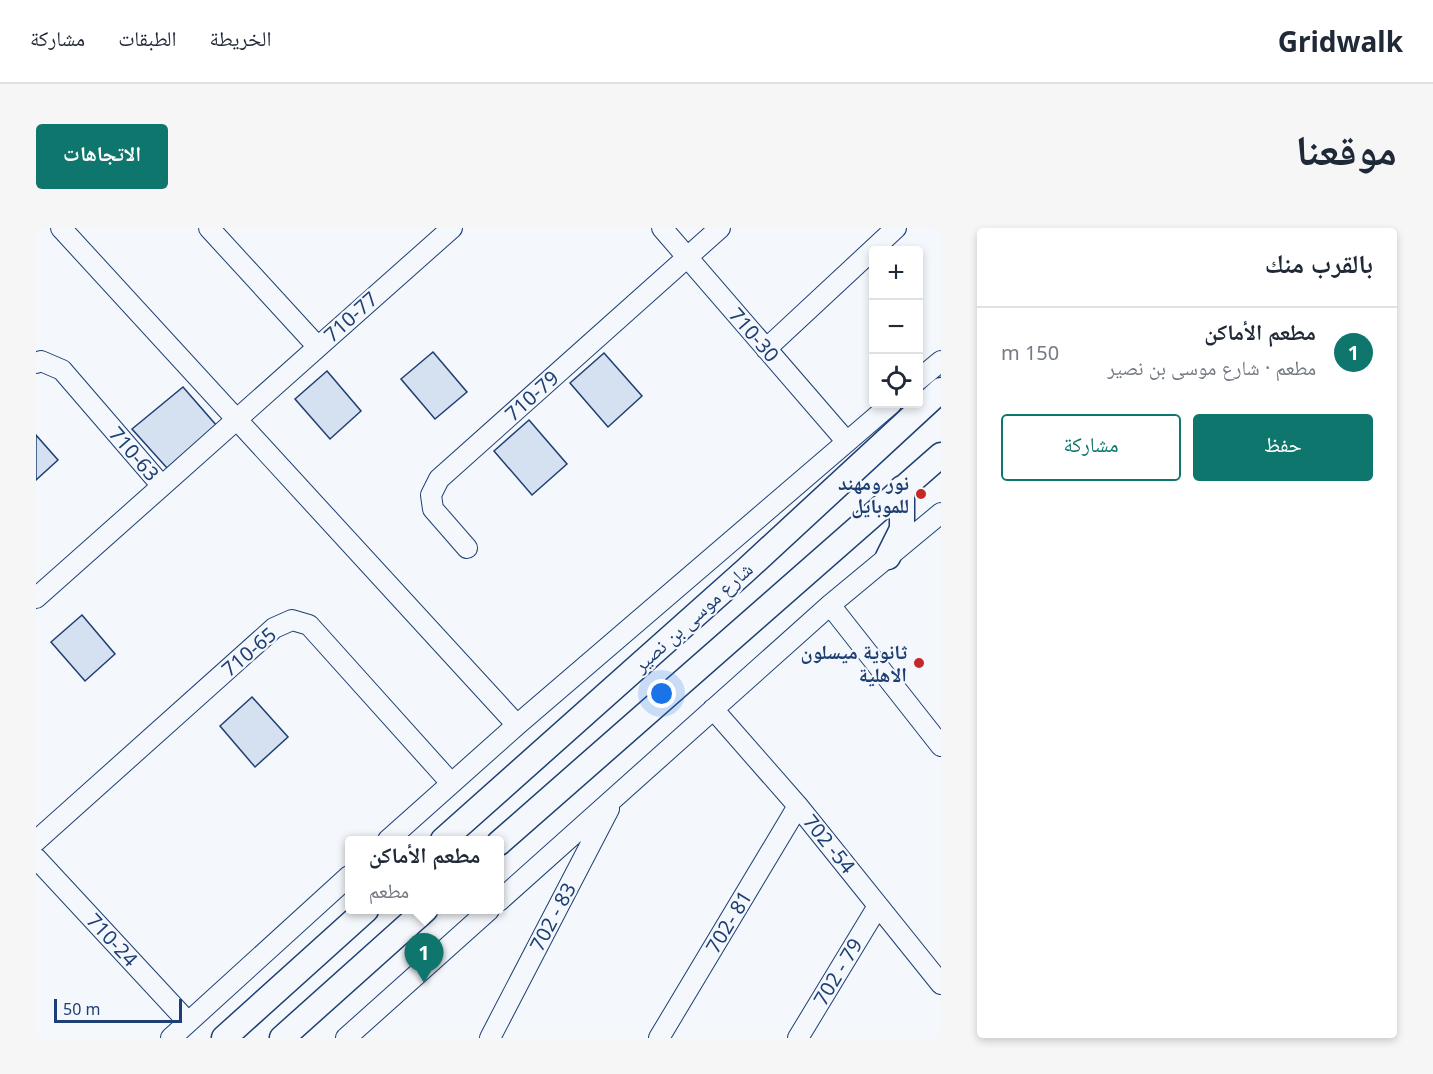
<!DOCTYPE html>
<html lang="ar">
<meta charset="utf-8">
<style>
body{margin:0;font-family:"Noto Sans","Noto Naskh Arabic",sans-serif;background:#f6f6f7;color:#1f2937;direction:rtl}
.controls{position:absolute;right:18px;top:18px;display:grid;overflow:hidden;border-radius:6px;box-shadow:0 3px 9px #0003}
.controls button{width:54px;height:54px;display:grid;place-items:center;padding:0;border:0;border-bottom:2px solid #e0e1e3;background:#fff;color:#1f2937;font:30px sans-serif}
.scale{position:absolute;left:18px;bottom:15px;width:128px;box-sizing:border-box;padding-left:6px;border:3px solid #1d3f73;border-top:0;font-size:16px;line-height:21px;white-space:nowrap;color:#1d3f73;-webkit-text-stroke:4px #f4f7fb;paint-order:stroke}
.you{position:absolute;left:626px;top:466px;width:21px;height:21px;margin:-15px;border:4px solid #fff;border-radius:50%;background:#1a73e8;box-shadow:0 0 0 9px #1a73e833}
.badge{display:grid;place-items:center;width:39px;height:39px;border-radius:50%;background:#0f766e;color:#fff;font-size:20px;font-weight:700}
.pin{position:absolute;translate:-50% -50px;filter:drop-shadow(0 2px 3px #0008)}
.pin::after{content:'';position:absolute;top:32px;width:21px;height:18px;background:inherit;clip-path:polygon(0 0,100% 0,50% 100%)}
.popup{position:absolute;left:309px;top:608px;width:159px;height:78px;box-sizing:border-box;display:grid;place-content:center;border-radius:6px;background:#fff;filter:drop-shadow(0 2px 4px #0005);font-size:20px;white-space:nowrap;color:#747a83}
.popup b{font-size:22px;color:#1f2937}
.popup::after{content:'';position:absolute;left:50%;top:100%;margin-left:-12px;border:12px solid transparent;border-top-color:#fff}
.list{margin:0;padding:0;list-style:none}
h2{display:flex;justify-content:space-between;align-items:center;height:78px;margin:0;padding:0 24px;font-size:26px}
h2 small{font-size:20px;font-weight:400;color:#747a83}
.list li{display:grid;grid-template-columns:39px 1fr auto;gap:18px;align-items:center;box-sizing:border-box;height:90px;padding:0 24px;border-top:2px solid #e0e1e3}
.list b{display:block;font-size:22px;white-space:nowrap}
.list p{margin:0;font-size:20px;white-space:nowrap;color:#747a83}
.list em{font-size:20px;font-style:normal;color:#747a83}
.actions{display:flex;gap:12px;padding:18px 24px}
.actions a{flex:1;padding:14px 0;border:2px solid #0f766e;border-radius:6px;text-align:center;font-size:21px;color:#0f766e}
.actions .main{background:#0f766e;color:#fff}
.icon{flex:none;width:33px;height:33px;fill:none;stroke:currentColor;stroke-width:2;stroke-linecap:round;stroke-linejoin:round}
.map{position:relative;flex:none;width:905px;height:810px;overflow:hidden;direction:ltr;border-radius:6px}
header{display:flex;align-items:center;gap:36px;box-sizing:border-box;height:84px;padding:0 30px;background:#fff;border-bottom:2px solid #e0e1e3}
header strong{font-size:28px}
nav{display:flex;gap:33px;margin-inline-start:auto;font-size:21px}
.intro{display:flex;align-items:center;justify-content:space-between;box-sizing:border-box;height:144px;padding:0 36px}
h1{margin:0;font-size:42px}
.button{padding:15px 27px;border-radius:6px;background:#0f766e;color:#fff;font-size:21px;font-weight:700}
main{display:flex;gap:36px;padding:0 36px}
aside{flex:1;background:#fff;border-radius:6px;box-shadow:0 3px 9px #0003}
.map>svg:first-child{display:block}
</style>
<header>
<strong>Gridwalk</strong>
<nav><a>الخريطة</a><a>الطبقات</a><a>مشاركة</a></nav>
</header>
<div class="intro"><h1>موقعنا</h1><a class="button">الاتجاهات</a></div>
<main>
<aside>
<h2>بالقرب منك<small></small></h2>
<ul class="list">
<li><span class="badge">1</span><div><b>مطعم الأماكن</b><p>مطعم · شارع موسى بن نصير</p></div><em>150 m</em></li>
</ul>
<div class="actions"><a class="main">حفظ</a><a>مشاركة</a></div>
</aside>
<div class="map">
<svg width="905" height="810" viewBox="0 0 905 810">
<rect width="100%" height="100%" fill="#f4f7fb"/>
<!-- building -->
<path fill="#d5e0f0" stroke="#1d3f73" stroke-width="1.5" d="M397 124 431 164 399 191 365 151Z
M568 125 606 168 572 199 534 155Z
M291 143 325 183 294 211 259 171Z
M147 159 181 198 131 240 96 201Z
M493 192 531 236 496 267 458 223Z
M0 207 22 232 0 252Z
M46 387 79 426 49 453 15 414Z
M216 469 252 509 219 539 184 498Z"/>
<g fill="none" stroke-linecap="round" stroke-linejoin="round">
<defs>
<path id="minor" d="M25 0 481 497
M173 0 282 119 416 0
M626 0 811 214
M730 121 860 0
M0 135 5 133 26 142 126 258 0 370
M882 152 905 133
M126 258 282 119
M431 320 397 281 395 267 403 251 684 0
M794 377 905 518
M677 481 762 578 905 756
M352 612 481 497 855 176
M0 613 238 400 256 392 273 397 415 555
M0 630 152 794
M463 673 794 377 905 285
M135 810 313 648
M310 810 453 682
M454 810 573 581
M623 810 762 578
M762 810 842 678"/>
<path id="major" d="M852 329 866 301V260
M407 612 709 343 905 162
M463 615 905 227
M188 810 330 682
M246 810 389 682"/>
</defs>
<!-- minor casing -->
<use href="#minor" stroke="#1d3f73" stroke-width="22"/>
<!-- major casing -->
<use href="#major" stroke="#1d3f73" stroke-width="27"/>
<!-- minor -->
<use href="#minor" stroke="#f4f7fb" stroke-width="20"/>
<!-- major -->
<use href="#major" stroke="#f4f7fb" stroke-width="24"/>
</g>
<!-- markers -->
<g fill="#c62828" stroke="#f4f7fb" stroke-width="2">
<circle cx="885" cy="266" r="6"/>
<circle cx="883" cy="435" r="6"/>
</g>
<g text-anchor="middle" stroke-width="4.5" stroke-linejoin="round" paint-order="stroke">
<!-- street labels -->
<g font-size="20" fill="#1d3f73" stroke="#f4f7fb">
<text transform="translate(315 89) rotate(-42)" y="7">710-77</text>
<text transform="translate(718 107) rotate(49)" y="7">710-30</text>
<text transform="translate(496 168) rotate(-42)" y="7">710-79</text>
<text transform="translate(98 226) rotate(49)" y="7">710-63</text>
<text transform="translate(657 389) rotate(-42)" y="7">شارع موسى بن نصير</text>
<text transform="translate(213 424) rotate(-40)" y="7">710-65</text>
<text transform="translate(793 616) rotate(51)" y="7">702 -54</text>
<text transform="translate(517 689) rotate(-62)" y="7">702 - 83</text>
<text transform="translate(693 694) rotate(-59)" y="7">702- 81</text>
<text transform="translate(76 712) rotate(47)" y="7">710-24</text>
<text transform="translate(802 744) rotate(-59)" y="7">702 - 79</text>
</g>
<!-- poi labels -->
<g font-size="20" font-weight="bold" fill="#1d3f73" stroke="#f4f7fb" text-anchor="end">
<text x="873" y="262">نور ومهند<tspan x="873" dy="23">للموبايل</tspan></text>
<text x="871" y="431">ثانوية ميسلون<tspan x="871" dy="23">الاهلية</tspan></text>
</g>
</g>
</svg>
<div class="controls">
<button>+</button>
<button>−</button>
<button><svg class="icon" aria-label="locate" viewBox="0 0 24 24"><circle cx="12" cy="12" r="6"/><path d="M12 2v4M12 18v4M2 12h4M18 12h4"/></svg></button>
</div>
<div class="scale">50 m</div>
<div class="you"></div>
<div class="pin badge" style="left:388px;top:755px">1</div>
<div class="popup"><b>مطعم الأماكن</b>مطعم</div>
</div>
</main>
